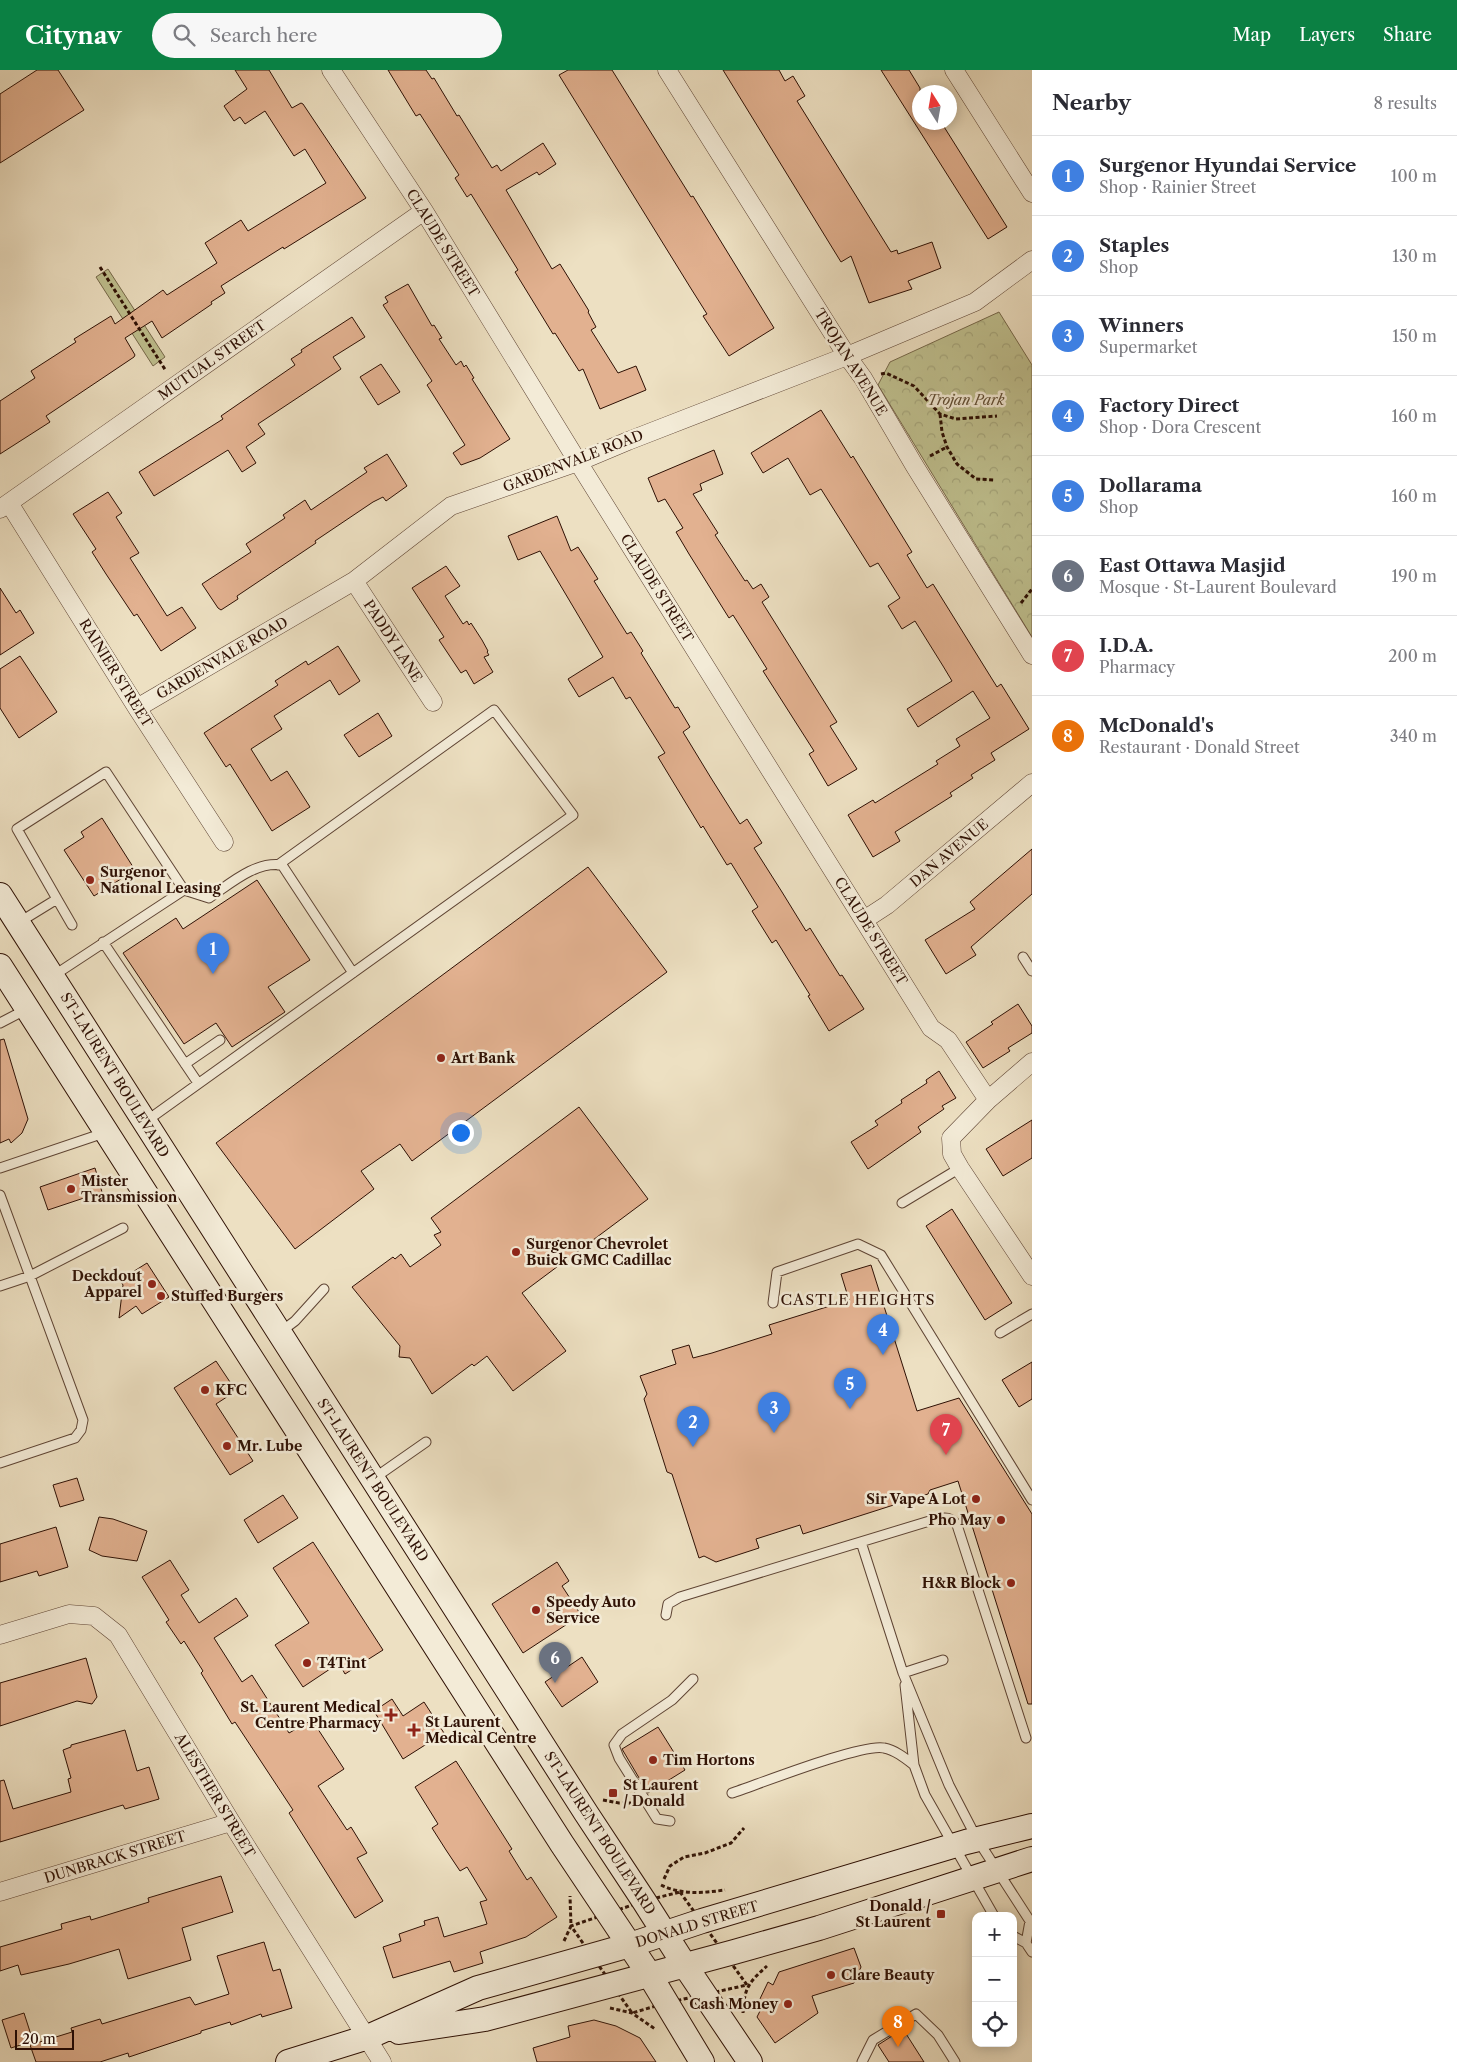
<!DOCTYPE html>
<meta charset="utf-8">
<style>
body{margin:0;font-family:"Libre Caslon Text",serif;background:#f7f7f7;color:#2b2b33}
.controls{position:absolute;right:15px;bottom:15px;display:grid;overflow:hidden;border-radius:10px;box-shadow:0 2px 12px #0003}
.controls button{width:45px;height:45px;display:grid;place-items:center;padding:0;border:0;border-bottom:1px solid #e1e1e2;background:#fff;color:#2b2b33;font:25px sans-serif}
.compass{position:absolute;left:912px;top:15px;width:45px;height:45px;border-radius:50%;background:#fff;box-shadow:0 2px 12px #0003;rotate:349deg}
.scale{position:absolute;left:15px;bottom:12px;width:59px;box-sizing:border-box;padding-left:5px;border:2px solid #2e1004;border-top:0;font-size:14px;line-height:18px;white-space:nowrap;color:#2e1004;-webkit-text-stroke:4px #f3ebd7;paint-order:stroke}
.you{position:absolute;left:460px;top:1062px;width:18px;height:18px;margin:-12px;border:4px solid #fff;border-radius:50%;background:#1a73e8;box-shadow:0 0 0 8px #1a73e833}
.badge{display:grid;place-items:center;width:32px;height:32px;border-radius:50%;background:#0b8043;color:#fff;font-size:16px;font-weight:700}
.pin{position:absolute;translate:-50% -41px;filter:drop-shadow(0 1px 2px #0008)}
.pin::after{content:'';position:absolute;top:26px;width:18px;height:15px;background:inherit;clip-path:polygon(0 0,100% 0,50% 100%)}
.list{margin:0;padding:0;list-style:none}
h2{display:flex;justify-content:space-between;align-items:center;height:65px;margin:0;padding:0 20px;font-size:21px}
h2 small{font-size:16px;font-weight:400;color:#7c7c81}
.list li{display:grid;grid-template-columns:32px 1fr auto;gap:15px;align-items:center;box-sizing:border-box;height:80px;padding:0 20px;border-top:1px solid #e1e1e2}
.list b{display:block;font-size:19px;white-space:nowrap}
.list p{margin:0;font-size:16px;white-space:nowrap;color:#7c7c81}
.list em{font-size:16px;font-style:normal;color:#7c7c81}
.icon{flex:none;width:28px;height:28px;fill:none;stroke:currentColor;stroke-width:2;stroke-linecap:round;stroke-linejoin:round}
.map{position:relative;flex:none;width:1032px;height:1992px;overflow:hidden}
header{display:flex;align-items:center;gap:30px;box-sizing:border-box;height:70px;padding:0 25px;background:#0b8043;color:#fff}
header strong{font-size:24px}
nav{display:flex;gap:28px;margin-inline-start:auto;font-size:18px}
.search{width:350px;height:45px;background:#f7f7f7;display:flex;align-items:center;gap:12px;box-sizing:border-box;padding:0 18px;border-radius:28px;color:#7c7c81;font-size:19px}
main{display:flex}
aside{flex:1;background:#fff}
.map>svg:first-child{display:block}
</style>
<header>
<strong>Citynav</strong>
<div class="search"><svg class="icon" aria-label="search" viewBox="0 0 24 24"><circle cx="10" cy="10" r="6"/><path d="M15 15l6 6"/></svg>Search here</div>
<nav><a>Map</a><a>Layers</a><a>Share</a></nav>
</header>
<main>
<div class="map">
<svg width="1032" height="1992" viewBox="0 0 1032 1992">
<defs>
<pattern id="park-crowns" width="20" height="18" patternUnits="userSpaceOnUse" patternTransform="scale(1.25)"><rect width="20" height="18" fill="#bfc08f"/><path d="M2 6a3 3 0 1 1 6 0M12 15a3 3 0 1 1 6 0" fill="none" stroke="#a4a47a"/></pattern>
</defs>
<rect width="100%" height="100%" fill="#ede0c2"/>
<filter id="stains"><feTurbulence type="fractalNoise" baseFrequency=".004" numOctaves="4"/><feColorMatrix values="0 0 0 0 .2 0 0 0 0 .09 0 0 0 0 .02 0 0 0 .5 -.17"/></filter>
<radialGradient id="worn" r=".72"><stop offset=".6" stop-color="#630" stop-opacity="0"/><stop offset="1" stop-color="#630" stop-opacity=".3"/></radialGradient>
<!-- grass -->
<path fill="#bfc08f" stroke="#76684a" d="M108 199 165 287 153 296 96 207Z"/>
<!-- park -->
<path fill="url(#park-crowns)" stroke="#76684a" d="M999 242 1032 295V567L878 315 890 292Z"/>
<!-- building -->
<path fill="#e2b190" stroke="#2e1004" d="M37 0H58L84 40 0 93V24Z
M235 0H269L292 38 301 33 303 34 366 128 284 179 283 177 221 216 225 223 211 232 212 234 162 268 152 251 125 268 135 285 134 287 46 346 50 352 0 384V331L35 308 31 301 76 272 74 269 111 246 115 254 163 220 167 225 217 193 205 173 241 150 248 161 326 113 305 79 294 86 265 41 245 54 240 47 234 51 224 36 247 19Z
M388 0H426L432 9 434 8 457 46 459 45 492 98 497 95 501 101 543 73 556 94 539 105 537 102 506 120 552 199 560 194 589 241 588 242 596 257 591 260 618 303 636 296 646 320 600 339 583 299 579 301 555 263 553 264 515 202 518 200 471 124 467 127 455 108 459 105 420 44 416 46Z
M568 0H612L691 127 693 126 774 258 729 286 703 246 707 244 690 217 559 5Z
M723 0H779L785 11 793 6 805 26 797 31 891 182 897 180 898 184 932 172 941 198 908 211 912 219 869 233 851 186 841 192Z
M881 0H909L920 18V52H941L1007 157 988 169Z
M408 214 432 256 434 255 442 268 439 269 456 295 461 291 464 297 466 295 474 308 472 309 510 369 480 388 461 395 453 383 465 375 427 315 432 311 383 235 388 232 385 227Z
M352 247 365 267 333 287 341 299 258 354 265 364 246 377 256 393 242 402 228 380 154 426 139 402 223 349 221 346 295 295 291 289 302 282 301 280Z
M381 294 400 322 378 335 360 307Z
M821 340 851 388 853 386 912 482 907 485 927 518 933 514 997 617 1001 614 1029 659 991 683 995 690 971 705 973 708 950 723 952 726 895 762 900 771 873 787 848 745 873 730 875 733 938 694 936 691 960 676 956 669 990 648 973 621 918 657 907 639 952 611 943 596 915 551 902 559 888 536 900 528 878 493 870 497 821 419 810 425 788 388 763 403 751 383Z
M714 380 723 404 700 414 702 420 693 424 718 463 715 465 745 511 747 510 753 519 761 514 769 527 762 532 837 652 830 656 857 699 828 716 809 684 814 681 763 601 767 599 733 545 729 548 689 484 676 462 683 458 665 429 658 432 648 408Z
M387 384 407 416 386 431 383 427 373 432 315 471 316 473 237 526 238 529 221 540 218 538 202 514 251 482 246 474 285 448 283 445 305 430 311 440 367 402 364 398Z
M108 422 122 443 116 447 139 483 130 488 167 546 182 537 196 558 161 581 137 544 134 546 106 504 92 482 96 479 73 444Z
M557 446 571 481 578 477 598 509 594 511 627 564 631 562 643 581 641 583 675 638 678 637 690 657 683 662 711 708 740 754 747 749 762 773 754 778 782 822 806 861 810 858 840 906 842 905 864 939 829 961 808 926 810 925 776 870 772 873 752 841 758 837 731 793 727 795 703 756 701 758 658 687 665 683 630 627 626 629 613 607 579 627 568 609 603 587 540 481 518 490 508 466Z
M446 496 460 516 445 526 463 554 467 551 469 555 471 553 482 570 488 581 487 582 489 585 484 587 493 602 474 614 466 600 461 603 439 570 444 567 412 518Z
M0 518 16 543 20 540 34 563 0 585Z
M338 576 360 611 339 625 330 610 274 646 282 659 251 679 271 711 287 701 310 737 272 761 230 694 226 697 204 663 278 615 275 611 306 591 308 595Z
M20 586 57 642 19 668 0 638V599Z
M378 643 392 666 359 687 344 665Z
M102 748 135 800 94 826 64 780 84 767 81 762Z
M1032 779V824L971 877 976 885 946 904 925 870 975 839 970 832Z
M588 797 667 902 412 1091 400 1074 361 1101 374 1119 295 1179 216 1073Z
M257 810 310 890 268 917 285 942 232 977 216 953 184 974 123 883 176 848 183 859Z
M1018 934 1032 956V963L1008 978 1010 981 983 998 966 972 993 954 991 952Z
M4 969 28 1049 22 1063 11 1073 9 1069 0 1073V970Z
M939 1001 956 1028 942 1036 944 1039 918 1057 921 1062 868 1099 851 1072 878 1055 875 1051 902 1033 901 1030 927 1013 926 1010Z
M579 1037 648 1129 522 1223 566 1281 513 1321 487 1286 474 1296 472 1294 432 1324 410 1288 399 1287 400 1276 352 1217 393 1187 395 1189 401 1184 410 1197 441 1175 434 1165 441 1162 431 1148Z
M1032 1050V1088L1003 1106 986 1079Z
M95 1098 102 1122 48 1140 40 1117Z
M952 1139 1012 1233 985 1250 926 1156Z
M147 1193 169 1227 142 1244 136 1236 119 1248 123 1215 120 1210Z
M871 1195 917 1341 959 1328 1032 1444V1634H1028L958 1411 930 1420 928 1424 803 1464 800 1455 756 1469 759 1478 716 1492 704 1486 699 1488 672 1404 667 1402 644 1329 647 1324 640 1306 676 1294 672 1280 689 1275 693 1288 712 1283 772 1264 769 1255 849 1230 841 1204Z
M216 1291 236 1321 216 1334 253 1391 230 1405 174 1318Z
M1032 1292V1329L1019 1337 1002 1310Z
M77 1408 84 1430 60 1437 53 1415Z
M283 1425 298 1448 258 1473 244 1450Z
M99 1447 113 1449 147 1461 137 1491 102 1486 89 1480Z
M56 1457 68 1497 39 1506 37 1501 0 1512V1474Z
M313 1472 383 1580 345 1604 339 1593 303 1617 275 1575 309 1553 273 1498Z
M170 1490 189 1520 181 1525 199 1553 236 1528 248 1546 214 1568 242 1612 252 1605 289 1663 312 1650 344 1699 318 1716 347 1760 351 1757 367 1783 357 1788 383 1831 355 1848 289 1743 293 1740 235 1652 232 1654 201 1603 203 1601 184 1571 181 1574 166 1552 169 1550 142 1507Z
M557 1492 569 1511 562 1516 581 1545 523 1583 492 1534Z
M582 1587 598 1612 562 1637 545 1612Z
M86 1588 97 1627 92 1634 77 1631 0 1656V1613Z
M392 1629 403 1646 424 1632 444 1663 403 1689 374 1641Z
M658 1657 685 1700 648 1723 622 1679Z
M125 1660 137 1701 149 1697 159 1729 125 1739 123 1735 0 1772V1711L4 1710 13 1739 71 1722 68 1709 71 1708 63 1680 71 1677V1675Z
M456 1691 512 1779 509 1781 527 1810 531 1807 557 1847 526 1867 480 1882 483 1893 454 1902 450 1891 393 1908 383 1877 401 1871 399 1864 425 1855 424 1851 438 1847 444 1867 487 1854 480 1832 487 1830 467 1797 460 1801 446 1780 432 1758 438 1754 415 1717Z
M221 1806 233 1842 182 1858 191 1890 128 1909 119 1879 69 1894 21 1905 18 1895 0 1901V1877L62 1859 61 1854 90 1846 91 1850 149 1832 148 1828Z
M264 1872 273 1901 280 1899 292 1938 262 1947 261 1944 231 1955 230 1952 201 1961V1963L129 1987 128 1983 100 1992H36L30 1975 72 1962 71 1958 100 1949 102 1954 190 1927 195 1935 229 1924 217 1886Z
M854 1878 861 1897 854 1913 812 1926 818 1943 775 1973 757 1947 763 1935 758 1933 768 1912 773 1915 779 1902Z
M24 1943 33 1971 11 1978 2 1950Z
M594 1950 616 1956 640 1968 656 1992H537L533 1978 570 1967 568 1956Z
M903 1959 924 1992H889L878 1975Z"/>
<g fill="none" stroke-linecap="round" stroke-linejoin="round">
<defs>
<path id="lane" d="M57 829 72 855
M18 853 57 829 17 759 106 702 184 820
M103 872 198 1013
M1023 887 1032 901
M53 906 184 820 209 828C230 814 255 791 282 795L353 903
M0 953 27 939
M185 994 220 970
M145 1052 573 745 494 640 278 795
M0 1098 104 1063
M0 1125 83 1350 81 1360 75 1368 0 1393
M902 1133 960 1098
M0 1216 30 1206 123 1158
M773 1233 777 1202 858 1174 881 1185 1032 1430
M279 1263 295 1251 324 1219
M1000 1263 1032 1244
M373 1409 426 1372
M861 1472 903 1603 943 1590
M666 1545 668 1534 680 1527 936 1449C946 1447 951 1447 957 1455L1026 1668
M903 1603 949 1715 977 1769 1030 1851 1026 1873
M905 1615 914 1695 925 1725 994 1846
M732 1723C759 1714 863 1673 884 1678 895 1680 905 1688 914 1695
M670 1751 657 1749 619 1688 614 1675 622 1664 672 1630 693 1609
M1013 1866 1026 1873 1032 1882
M862 1992 873 1970 916 1944 938 1965 955 1992"/>
<path id="street" d="M331 0 424 141 578 392 931 958 948 970 988 1030
M667 0 847 286 863 308 914 395 1032 585
M954 0 1032 123
M9 433 137 638 224 772
M0 439 424 141
M354 511 433 632
M137 638 354 511 451 436 578 392 628 371 847 286 975 232 1032 190
M864 850 887 835 1032 713
M1032 992 988 1030 951 1068 952 1084 960 1098 1032 1206
M0 1565 69 1544 94 1546 118 1565 231 1752 382 1992
M0 1822 231 1752"/>
<path id="secondary" d="M0 825 586 1743 644 1831 684 1894 750 1992
M0 896 562 1774 649 1904 702 1992
M399 1962 485 1949 734 1882 819 1858 1032 1789
M288 1992 368 1967 478 1918 630 1875 702 1851 966 1772 1032 1756"/>
</defs>
<!-- lane casing -->
<use href="#lane" stroke="#5e4434" stroke-width="11"/>
<!-- street casing -->
<use href="#street" stroke="#5e4434" stroke-width="19"/>
<!-- secondary casing -->
<use href="#secondary" stroke="#2e1004" stroke-width="26"/>
<!-- path -->
<path stroke="#2e1004" stroke-width="3" stroke-dasharray="4 2.5" stroke-linecap="butt" d="M100 197 166 301
M881 304 886 303 914 316 940 344 956 349 997 346
M940 344 942 362 947 377 957 394 976 409 995 410
M930 386 947 377
M1021 533 1032 519
M603 1730 619 1733H632
M664 1809 670 1796 684 1787 705 1783 731 1773 744 1758
M661 1815C681 1825 703 1823 725 1820
M680 1822 747 1915 666 1933 632 1943 571 1856 644 1831Z
M564 1871 571 1856 570 1826
M610 1938 632 1943 655 1959
M743 1943C744 1918 749 1912 767 1896"/>
<!-- lane -->
<use href="#lane" stroke="#f3ebd7" stroke-width="9"/>
<!-- street -->
<use href="#street" stroke="#f3ebd7" stroke-width="18"/>
<!-- secondary -->
<use href="#secondary" stroke="#f3ebd7" stroke-width="24"/>
</g>
<!-- markers -->
<g fill="#8f2418" stroke="#f3ebd7" stroke-width="2">
<circle cx="90" cy="810" r="5"/>
<circle cx="441" cy="988" r="5"/>
<circle cx="71" cy="1119" r="5"/>
<circle cx="516" cy="1182" r="5"/>
<circle cx="152" cy="1214" r="5"/>
<circle cx="161" cy="1226" r="5"/>
<circle cx="205" cy="1320" r="5"/>
<circle cx="227" cy="1376" r="5"/>
<circle cx="976" cy="1429" r="5"/>
<circle cx="1001" cy="1450" r="5"/>
<circle cx="1011" cy="1513" r="5"/>
<circle cx="536" cy="1540" r="5"/>
<circle cx="307" cy="1593" r="5"/>
<path d="M388.5 1637.5h5v5h5v5h-5v5h-5v-5h-5v-5h5z"/>
<path d="M411.5 1652.5h5v5h5v5h-5v5h-5v-5h-5v-5h5z"/>
<circle cx="653" cy="1690" r="5"/>
<rect x="608" y="1718" width="10" height="10" rx="2.5"/>
<rect x="936" y="1839" width="10" height="10" rx="2.5"/>
<circle cx="831" cy="1905" r="5"/>
<circle cx="788" cy="1934" r="5"/>
</g>
<g text-anchor="middle" stroke-width="5" stroke-linejoin="round" paint-order="stroke">
<!-- street labels -->
<g font-size="14" fill="#2e1004" stroke="#f3ebd7">
<text transform="translate(443 173) rotate(58)" y="5">CLAUDE STREET</text>
<text transform="translate(212 290) rotate(-35)" y="5">MUTUAL STREET</text>
<text transform="translate(851 292) rotate(58)" y="5">TROJAN AVENUE</text>
<text transform="translate(573 391) rotate(-21)" y="5">GARDENVALE ROAD</text>
<text transform="translate(657 518) rotate(58)" y="5">CLAUDE STREET</text>
<text transform="translate(393 571) rotate(57)" y="5">PADDY LANE</text>
<text transform="translate(222 588) rotate(-30)" y="5">GARDENVALE ROAD</text>
<text transform="translate(116 603) rotate(58)" y="5">RAINIER STREET</text>
<text transform="translate(949 783) rotate(-40)" y="5">DAN AVENUE</text>
<text transform="translate(871 861) rotate(58)" y="5">CLAUDE STREET</text>
<text transform="translate(115 1005) rotate(58)" y="5">ST-LAURENT BOULEVARD</text>
<text transform="translate(373 1410) rotate(57)" y="5">ST-LAURENT BOULEVARD</text>
<text transform="translate(215 1725) rotate(59)" y="5">ALESTHER STREET</text>
<text transform="translate(600 1763) rotate(57)" y="5">ST-LAURENT BOULEVARD</text>
<text transform="translate(115 1787) rotate(-17)" y="5">DUNBRACK STREET</text>
<text transform="translate(697 1854) rotate(-17)" y="5">DONALD STREET</text>
</g>
<!-- park labels -->
<g font-size="14" font-style="italic" fill="#614e35" stroke="#f3ebd7">
<text x="966" y="335">Trojan Park</text>
</g>
<!-- poi labels -->
<g font-size="14" font-weight="bold" fill="#2e1004" stroke="#f3ebd7" text-anchor="start">
<text x="100" y="807">Surgenor<tspan x="100" dy="16">National Leasing</tspan></text>
<text x="451" y="993">Art Bank</text>
<text x="81" y="1116">Mister<tspan x="81" dy="16">Transmission</tspan></text>
<text x="526" y="1179">Surgenor Chevrolet<tspan x="526" dy="16">Buick GMC Cadillac</tspan></text>
<text x="142" y="1211" text-anchor="end">Deckdout<tspan x="142" dy="16">Apparel</tspan></text>
<text x="171" y="1231">Stuffed Burgers</text>
<text x="215" y="1325">KFC</text>
<text x="237" y="1381">Mr. Lube</text>
<text x="966" y="1434" text-anchor="end">Sir Vape A Lot</text>
<text x="991" y="1455" text-anchor="end">Pho May</text>
<text x="1001" y="1518" text-anchor="end">H&amp;R Block</text>
<text x="546" y="1537">Speedy Auto<tspan x="546" dy="16">Service</tspan></text>
<text x="317" y="1598">T4Tint</text>
<text x="381" y="1642" text-anchor="end">St. Laurent Medical<tspan x="381" dy="16">Centre Pharmacy</tspan></text>
<text x="425" y="1657">St Laurent<tspan x="425" dy="16">Medical Centre</tspan></text>
<text x="663" y="1695">Tim Hortons</text>
<text x="623" y="1720">St Laurent<tspan x="623" dy="16">/ Donald</tspan></text>
<text x="931" y="1841" text-anchor="end">Donald /<tspan x="931" dy="16">St Laurent</tspan></text>
<text x="841" y="1910">Clare Beauty</text>
<text x="778" y="1939" text-anchor="end">Cash Money</text>
</g>
<!-- neighbourhood labels -->
<g font-size="15" letter-spacing="1" fill="#2e1004" stroke="#f3ebd7">
<text x="858" y="1235">CASTLE HEIGHTS</text>
</g>
</g>
<rect width="100%" height="100%" filter="url(#stains)"/>
<rect width="100%" height="100%" fill="url(#worn)"/>
</svg>
<div class="controls">
<button>+</button>
<button>−</button>
<button><svg class="icon" aria-label="locate" viewBox="0 0 24 24"><circle cx="12" cy="12" r="6"/><path d="M12 2v4M12 18v4M2 12h4M18 12h4"/></svg></button>
</div>
<svg class="compass" viewBox="-18 -18 36 36"><path d="M0-13l5 13h-10z" fill="#e53935"/><path d="M0 13l5-13h-10z" fill="#7c7c81"/></svg>
<div class="scale">20 m</div>
<div class="you"></div>
<div class="pin badge" style="left:213px;top:904px;background:#3f7fe0">1</div>
<div class="pin badge" style="left:693px;top:1377px;background:#3f7fe0">2</div>
<div class="pin badge" style="left:774px;top:1363px;background:#3f7fe0">3</div>
<div class="pin badge" style="left:883px;top:1285px;background:#3f7fe0">4</div>
<div class="pin badge" style="left:850px;top:1339px;background:#3f7fe0">5</div>
<div class="pin badge" style="left:555px;top:1613px;background:#6b7280">6</div>
<div class="pin badge" style="left:946px;top:1385px;background:#e0444e">7</div>
<div class="pin badge" style="left:898px;top:1977px;background:#e8710a">8</div>
</div>
<aside>
<h2>Nearby<small>8 results</small></h2>
<ul class="list">
<li><span class="badge" style="background:#3f7fe0">1</span><div><b>Surgenor Hyundai Service</b><p>Shop · Rainier Street</p></div><em>100 m</em></li>
<li><span class="badge" style="background:#3f7fe0">2</span><div><b>Staples</b><p>Shop</p></div><em>130 m</em></li>
<li><span class="badge" style="background:#3f7fe0">3</span><div><b>Winners</b><p>Supermarket</p></div><em>150 m</em></li>
<li><span class="badge" style="background:#3f7fe0">4</span><div><b>Factory Direct</b><p>Shop · Dora Crescent</p></div><em>160 m</em></li>
<li><span class="badge" style="background:#3f7fe0">5</span><div><b>Dollarama</b><p>Shop</p></div><em>160 m</em></li>
<li><span class="badge" style="background:#6b7280">6</span><div><b>East Ottawa Masjid</b><p>Mosque · St-Laurent Boulevard</p></div><em>190 m</em></li>
<li><span class="badge" style="background:#e0444e">7</span><div><b>I.D.A.</b><p>Pharmacy</p></div><em>200 m</em></li>
<li><span class="badge" style="background:#e8710a">8</span><div><b>McDonald's</b><p>Restaurant · Donald Street</p></div><em>340 m</em></li>
</ul>
</aside>
</main>
